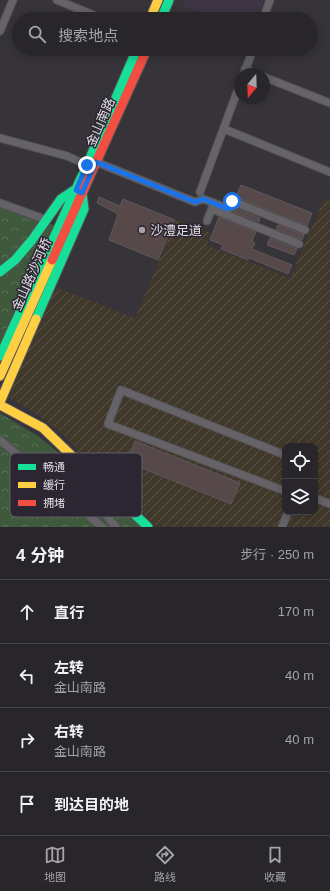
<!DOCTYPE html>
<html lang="zh">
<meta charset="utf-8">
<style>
body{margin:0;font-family:Arial,"Noto Sans SC",sans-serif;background:#302e33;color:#f1f3f6}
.controls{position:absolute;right:12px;bottom:12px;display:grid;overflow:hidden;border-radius:8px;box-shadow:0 2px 10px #0003}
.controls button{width:36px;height:36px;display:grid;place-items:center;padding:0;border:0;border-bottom:1px solid #444347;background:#28262b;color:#f1f3f6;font:20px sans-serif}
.compass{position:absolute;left:234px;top:68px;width:36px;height:36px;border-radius:50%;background:#28262b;box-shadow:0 2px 10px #0003;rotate:199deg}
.stop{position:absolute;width:12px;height:12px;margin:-9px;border:3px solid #1a73e8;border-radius:50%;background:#fff}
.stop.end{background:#1a73e8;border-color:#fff;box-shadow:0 1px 4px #0008}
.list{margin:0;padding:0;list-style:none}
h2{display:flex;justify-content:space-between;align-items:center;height:52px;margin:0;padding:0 16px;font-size:17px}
h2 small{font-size:13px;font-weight:400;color:#a5a5a9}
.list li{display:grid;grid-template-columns:26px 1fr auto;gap:12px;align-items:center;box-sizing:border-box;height:64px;padding:0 16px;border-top:1px solid #444347}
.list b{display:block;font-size:15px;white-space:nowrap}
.list p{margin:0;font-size:13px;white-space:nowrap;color:#a5a5a9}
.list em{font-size:13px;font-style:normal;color:#a5a5a9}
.icon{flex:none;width:22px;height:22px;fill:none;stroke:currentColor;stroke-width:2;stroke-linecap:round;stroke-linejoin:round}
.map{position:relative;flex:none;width:330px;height:527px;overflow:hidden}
.search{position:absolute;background:#28262b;box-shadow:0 2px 10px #0003;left:12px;right:12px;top:12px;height:44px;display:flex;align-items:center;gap:10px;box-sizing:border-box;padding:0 14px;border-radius:22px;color:#a5a5a9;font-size:15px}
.sheet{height:308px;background:#28262b}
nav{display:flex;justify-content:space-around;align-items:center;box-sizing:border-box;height:56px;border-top:1px solid #444347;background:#28262b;font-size:11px;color:#a5a5a9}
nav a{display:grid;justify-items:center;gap:2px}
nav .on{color:#a6a2a9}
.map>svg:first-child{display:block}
</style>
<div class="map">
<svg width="330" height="527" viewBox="0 0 330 527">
<defs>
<pattern id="industrial-furrows" width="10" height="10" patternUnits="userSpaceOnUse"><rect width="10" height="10" fill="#40392b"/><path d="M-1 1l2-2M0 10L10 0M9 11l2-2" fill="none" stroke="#5b554a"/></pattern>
<pattern id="park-crowns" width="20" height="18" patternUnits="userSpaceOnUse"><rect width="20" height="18" fill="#3e593b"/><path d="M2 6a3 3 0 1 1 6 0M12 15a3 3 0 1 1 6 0" fill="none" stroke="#5a7057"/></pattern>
</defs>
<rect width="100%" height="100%" fill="#363339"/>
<!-- industrial -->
<path fill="url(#industrial-furrows)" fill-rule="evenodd" d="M324 199 330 201V527H157L89 465 67 438 38 415 8 397 55 287 135 318 176 220 211 233 207 245 290 278ZM285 446H315V512H285Z"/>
<!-- education -->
<path fill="#3f3644" d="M185 0H264L257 19H216L183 6Z"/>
<!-- park -->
<path fill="url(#park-crowns)" d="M0 207 54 225 0 345Z
M0 413 38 436 93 480 140 527H0Z"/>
<!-- building -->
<path fill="#574849" stroke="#5d595b" d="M241 185 312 213 307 226 236 197Z
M99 197 120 206 123 199 175 220 158 260 109 240 118 214 97 203Z
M235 208 260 218 259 222 233 212Z
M219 217 256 232 252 241 255 243 252 249 292 265 288 274 249 258 248 260 221 249 223 245 210 240Z
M278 225 304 235 302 240 276 229Z
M270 238 297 249 294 255 267 245Z
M135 441 240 483 231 504 127 462Z"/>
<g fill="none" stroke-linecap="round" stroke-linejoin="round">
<defs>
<path id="street" d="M57 0 103 19
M263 19 270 0
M0 31 13 0
M245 69 257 74
M244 74 253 49
M264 77 330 103
M224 129 330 172
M0 138 67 156 87 165
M96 162 195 202 203 199 214 203 207 221
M200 192 240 84
M0 203 47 220
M214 203 229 209 232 201 305 230
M212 209 299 244
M0 440 102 527
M285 455 121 390 108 424 285 491
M74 460 84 481 107 516 116 527
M315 498 330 504
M282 527 288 512"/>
<path id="fast" d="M161 19 169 0
M0 272 15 260 32 240 61 199 76 189 82 193 84 209 36 319
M0 356 87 165 137 49
M106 487 148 527"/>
<path id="slow" d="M150 19 158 0
M0 376 52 260
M0 402 36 319
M0 405 43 428 74 458 106 487"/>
<path id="jam" d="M52 260 147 49"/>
</defs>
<!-- street casing -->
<use href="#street" stroke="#555258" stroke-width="9"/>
<!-- fast casing -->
<use href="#fast" stroke="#555258" stroke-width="11"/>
<!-- slow casing -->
<use href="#slow" stroke="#555258" stroke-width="11"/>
<!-- jam casing -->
<use href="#jam" stroke="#555258" stroke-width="11"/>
<!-- path -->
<path stroke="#6e6c70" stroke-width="1" stroke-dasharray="1 3" stroke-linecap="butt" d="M0 478 12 457
M28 494C20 499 17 504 18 514 29 521 34 517 40 507
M32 494 40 482
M0 497 5 494 12 487 29 493 38 499 43 514 54 527
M38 499 46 488
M5 527 17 514"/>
<!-- street -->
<use href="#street" stroke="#656368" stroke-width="7"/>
<!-- fast -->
<use href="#fast" stroke="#16e098" stroke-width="9"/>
<!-- slow -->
<use href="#slow" stroke="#ffcf43" stroke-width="9"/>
<!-- jam -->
<use href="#jam" stroke="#f24e42" stroke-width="9"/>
</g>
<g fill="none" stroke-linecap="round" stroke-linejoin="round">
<!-- route -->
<path stroke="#1a73e8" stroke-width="5" d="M87 165 76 190 82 193 96 162 195 202 203 199 228 209 232 201"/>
</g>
<!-- markers -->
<circle fill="#a6a2a9" stroke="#2c2632" stroke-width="1.5" cx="142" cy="230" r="4"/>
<g text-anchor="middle" stroke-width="3" stroke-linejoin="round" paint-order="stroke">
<!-- street labels -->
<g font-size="13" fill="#e2dee6" stroke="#2c2632">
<text transform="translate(100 122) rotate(-66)" y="5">金山南路</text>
<text transform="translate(31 274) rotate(-66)" y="5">金山路沙河桥</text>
</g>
<!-- poi labels -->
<g font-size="13" fill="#e2dee6" stroke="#2c2632" text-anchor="start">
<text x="150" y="235">沙澧足道</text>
</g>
</g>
<!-- legend -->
<rect x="10" y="453" width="132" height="64" rx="6" fill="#2c2632" stroke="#635d68" stroke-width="1"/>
<rect x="18" y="464" width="18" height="6" fill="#16e098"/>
<rect x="18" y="482" width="18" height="6" fill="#ffcf43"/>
<rect x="18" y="500" width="18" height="6" fill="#f24e42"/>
<g font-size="11" fill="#e2dee6">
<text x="43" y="471">畅通</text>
<text x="43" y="489">缓行</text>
<text x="43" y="507">拥堵</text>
</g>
</svg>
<div class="controls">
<button><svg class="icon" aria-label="locate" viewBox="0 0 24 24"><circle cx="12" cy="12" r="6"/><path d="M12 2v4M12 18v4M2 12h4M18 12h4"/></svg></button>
<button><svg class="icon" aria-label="layers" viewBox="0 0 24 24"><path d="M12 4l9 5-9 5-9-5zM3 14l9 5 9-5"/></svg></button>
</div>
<svg class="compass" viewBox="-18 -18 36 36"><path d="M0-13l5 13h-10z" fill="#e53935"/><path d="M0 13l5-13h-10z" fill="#a5a5a9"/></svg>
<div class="stop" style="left:232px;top:201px"></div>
<div class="stop end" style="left:87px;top:165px"></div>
<div class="search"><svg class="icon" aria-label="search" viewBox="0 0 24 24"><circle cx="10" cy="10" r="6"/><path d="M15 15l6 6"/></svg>搜索地点</div>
</div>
<section class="sheet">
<h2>4 分钟<small>步行 · 250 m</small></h2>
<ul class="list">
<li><svg class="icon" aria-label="ahead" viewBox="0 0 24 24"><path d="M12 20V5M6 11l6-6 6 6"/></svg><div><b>直行</b></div><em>170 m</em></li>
<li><svg class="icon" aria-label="left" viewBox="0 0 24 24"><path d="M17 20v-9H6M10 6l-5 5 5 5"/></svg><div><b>左转</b><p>金山南路</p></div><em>40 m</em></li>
<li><svg class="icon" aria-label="right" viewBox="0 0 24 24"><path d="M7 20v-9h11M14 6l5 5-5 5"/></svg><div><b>右转</b><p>金山南路</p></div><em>40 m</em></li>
<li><svg class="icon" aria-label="arrive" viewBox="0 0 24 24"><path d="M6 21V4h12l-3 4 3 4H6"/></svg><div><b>到达目的地</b></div></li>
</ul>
</section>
<nav>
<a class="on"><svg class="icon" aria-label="map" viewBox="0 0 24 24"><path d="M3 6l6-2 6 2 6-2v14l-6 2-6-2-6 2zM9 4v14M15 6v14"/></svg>地图</a>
<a><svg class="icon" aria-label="directions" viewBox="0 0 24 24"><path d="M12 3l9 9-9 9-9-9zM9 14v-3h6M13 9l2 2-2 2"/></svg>路线</a>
<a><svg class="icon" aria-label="saved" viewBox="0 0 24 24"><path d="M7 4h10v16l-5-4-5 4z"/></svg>收藏</a>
</nav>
